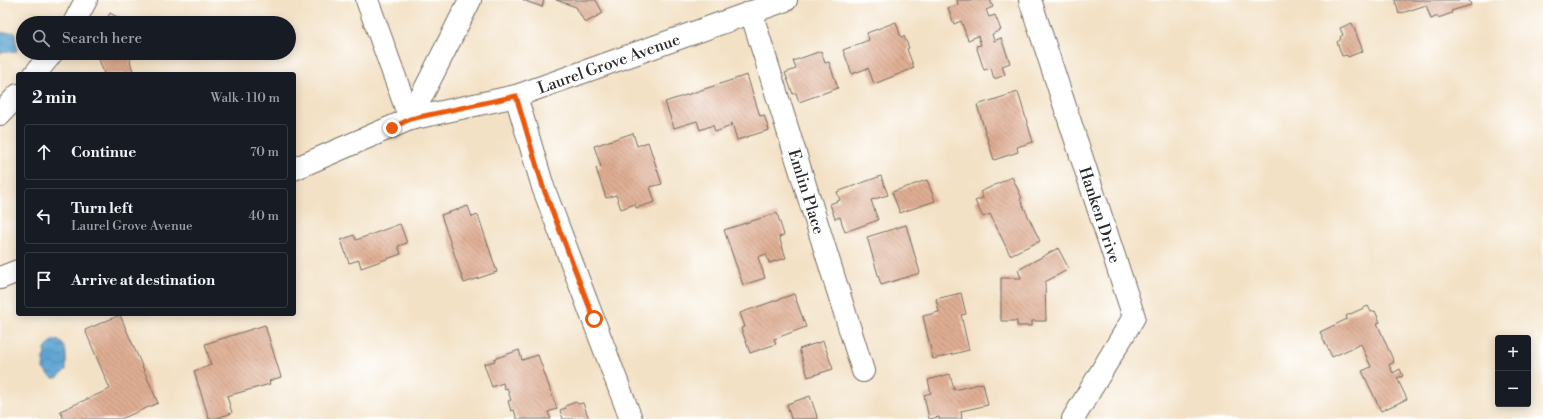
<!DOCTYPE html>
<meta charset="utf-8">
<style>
body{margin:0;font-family:"Libre Bodoni",serif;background:#20242c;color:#f1f3f6}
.controls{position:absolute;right:12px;bottom:12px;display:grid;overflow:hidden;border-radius:4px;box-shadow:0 2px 10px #0003}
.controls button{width:36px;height:36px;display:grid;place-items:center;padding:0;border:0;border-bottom:1px solid #363941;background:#171b24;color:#f1f3f6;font:20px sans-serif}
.stop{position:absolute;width:12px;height:12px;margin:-9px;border:3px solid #ea580c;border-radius:50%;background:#fff}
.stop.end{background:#ea580c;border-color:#fff;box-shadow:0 1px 4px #0008}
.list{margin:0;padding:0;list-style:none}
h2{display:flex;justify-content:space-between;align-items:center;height:52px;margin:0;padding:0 16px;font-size:17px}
h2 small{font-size:13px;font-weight:400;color:#9ea1a6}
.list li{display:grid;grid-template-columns:26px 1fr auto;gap:12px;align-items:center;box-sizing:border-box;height:56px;margin:0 8px 8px;padding:0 8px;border:1px solid #363941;border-radius:4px}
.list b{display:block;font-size:15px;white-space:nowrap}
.list p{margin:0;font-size:13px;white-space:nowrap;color:#9ea1a6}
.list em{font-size:13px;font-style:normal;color:#9ea1a6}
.icon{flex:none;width:22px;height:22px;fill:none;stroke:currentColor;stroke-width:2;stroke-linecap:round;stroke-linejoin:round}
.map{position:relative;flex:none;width:1543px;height:419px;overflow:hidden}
.search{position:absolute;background:#171b24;box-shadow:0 2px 10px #0003;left:16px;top:16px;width:280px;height:44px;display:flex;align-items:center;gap:10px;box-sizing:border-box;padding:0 14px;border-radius:22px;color:#9ea1a6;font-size:15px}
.panel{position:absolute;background:#171b24;box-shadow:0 2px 10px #0003;left:16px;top:72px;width:280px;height:244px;border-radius:4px}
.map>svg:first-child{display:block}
</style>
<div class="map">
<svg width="1543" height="419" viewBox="0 0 1543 419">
<defs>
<pattern id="water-waves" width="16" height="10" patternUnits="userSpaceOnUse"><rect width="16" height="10" fill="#5ca3d2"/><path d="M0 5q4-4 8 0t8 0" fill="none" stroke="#4c85ab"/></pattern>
<pattern id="building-back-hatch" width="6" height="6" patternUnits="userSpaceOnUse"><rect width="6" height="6" fill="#dfad93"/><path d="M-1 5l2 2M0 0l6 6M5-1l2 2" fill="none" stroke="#b58d78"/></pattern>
</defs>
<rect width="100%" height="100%" fill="#fff"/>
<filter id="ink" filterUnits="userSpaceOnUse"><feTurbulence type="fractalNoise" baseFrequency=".025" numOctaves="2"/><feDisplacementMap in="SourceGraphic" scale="8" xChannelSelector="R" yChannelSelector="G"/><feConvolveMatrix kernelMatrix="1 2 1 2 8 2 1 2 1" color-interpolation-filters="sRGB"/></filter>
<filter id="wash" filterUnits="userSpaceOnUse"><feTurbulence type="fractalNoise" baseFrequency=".012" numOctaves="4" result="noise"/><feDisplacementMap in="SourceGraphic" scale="16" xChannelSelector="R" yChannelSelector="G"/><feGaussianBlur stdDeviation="0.9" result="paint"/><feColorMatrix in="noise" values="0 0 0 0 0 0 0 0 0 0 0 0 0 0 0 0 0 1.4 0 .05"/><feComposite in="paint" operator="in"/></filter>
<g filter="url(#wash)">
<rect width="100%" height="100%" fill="#f3e1c5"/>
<!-- water -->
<path fill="url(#water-waves)" stroke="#44677e" d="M15 32 17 51 0 53V33Z
M54 339C69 343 66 357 66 370L57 378H53L43 369 45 349Z"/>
<g id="blocks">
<!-- building -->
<path fill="url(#building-back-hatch)" d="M523 0H544L542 7Z
M556 0H596L603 13 585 23 576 7Z
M957 0H990L993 7 986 10 989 17 995 15 1001 30 992 34 994 41 1001 38 1010 63 1002 66 1005 75 994 79 991 68 984 70 976 46 981 45 978 36 968 40 961 21 954 24 948 8 958 5Z
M1395 0H1469L1471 5 1451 11 1452 13 1438 18V16L1431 19 1426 5 1399 14Z
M110 13 128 23H105Z
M896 22 901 37 904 36 909 48 907 49 914 68 874 84 868 68 852 74 843 50 869 40 867 33Z
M1352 23 1363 51 1348 57 1347 55 1342 56 1337 42 1341 39 1340 37 1343 35 1340 28Z
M821 51 825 63 829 62 838 88 799 102 796 93 793 94 785 73 796 69 793 61Z
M92 53H134L130 61 134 74H104L98 56Z
M747 75 760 116 764 115 769 130 737 140 732 123 730 124 731 126 715 132 713 125 700 130 697 121 674 128 665 102Z
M1018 92 1033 142 1017 147 1018 152 994 160 977 105Z
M633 133 637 146 648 142 662 184 650 187 655 202 636 208 635 204 621 209 616 195 606 198 596 168 601 167 594 146Z
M881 176 888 195 871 200 878 220 845 232 840 217 835 219 830 204 840 200 837 192Z
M1012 177 1022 198 1020 199 1040 241 1010 255 990 214 983 217 975 201 983 198 980 192Z
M927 180 935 201 900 213 892 192Z
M468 206 472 217 478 215 497 272 464 283 441 215Z
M777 213 784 235 779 237 786 258 769 263 766 254 758 257 765 278 743 285 724 230Z
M400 224 407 243 398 246 401 254 361 268 359 260 349 263 341 240 354 235 356 240Z
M906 225 920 273 881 285 867 237Z
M1058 248 1069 269 1045 282 1046 321H1032V326H1017V321H1001V278H1021L1018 270Z
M961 293 966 314 961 315 969 350 933 359 923 316 939 312 936 299Z
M794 294 806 327 774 339 776 344 750 353 741 328 745 327 740 313Z
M1368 306 1371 312 1375 311 1380 322 1377 323 1394 362 1389 365 1393 373 1400 369 1403 376 1397 378 1407 399 1381 411 1362 371 1371 367 1361 344 1332 357 1320 332 1347 319 1346 316Z
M120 315 158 403 121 419H64L60 411 110 389 85 330Z
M265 325 281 377 269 381 270 384 227 396 232 413 214 419H209L194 371 211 365 205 344Z
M823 341 833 369 808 377 799 349Z
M519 350 522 360 538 355 557 409 548 412 551 419H517L514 410 511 411 508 401 511 400 507 388 504 389 503 383 492 387 484 364 495 361 494 359Z
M950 374 954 390 983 383 988 405 961 411 962 419H939V417L929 419 924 395 931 393 928 380Z
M810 396 818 419H791L787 404Z
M576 402 578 404 583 403 589 419H563L560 410 566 408 565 406Z"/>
</g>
</g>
<g filter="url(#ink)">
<use href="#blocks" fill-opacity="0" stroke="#716b61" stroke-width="1"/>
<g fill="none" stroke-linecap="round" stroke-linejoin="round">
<defs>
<g id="minor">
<path d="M367 0 410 119"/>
<path id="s1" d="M1030 0 1134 317 1073 419"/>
<path id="s2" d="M751 12 863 371"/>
<path d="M74 23 86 0"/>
<path d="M35 74 52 53"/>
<path d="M516 96 543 187 631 419"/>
<path d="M0 114 18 95"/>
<path d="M410 119 470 0"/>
<path id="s3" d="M294 169 410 119 516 96 786 0"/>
<path d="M0 278 18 271"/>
</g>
</defs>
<!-- minor casing -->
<use href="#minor" stroke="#716b61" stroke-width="24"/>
<!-- minor -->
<use href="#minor" stroke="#fff" stroke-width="22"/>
</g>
</g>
<g fill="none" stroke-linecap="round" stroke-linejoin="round" filter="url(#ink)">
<!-- route -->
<path stroke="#ea580c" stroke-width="5" d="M392 128 410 119 516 96 543 187 594 319"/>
</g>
<g text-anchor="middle" stroke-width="3" stroke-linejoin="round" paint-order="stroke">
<!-- street labels -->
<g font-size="16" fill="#2b2b2b" stroke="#fff">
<text dy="6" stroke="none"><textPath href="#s3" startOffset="333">Laurel Grove Avenue</textPath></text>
<text dy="6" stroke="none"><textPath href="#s2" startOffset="188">Emlin Place</textPath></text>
<text dy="6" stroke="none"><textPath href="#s1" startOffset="226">Hanken Drive</textPath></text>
</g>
</g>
</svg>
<div class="controls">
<button>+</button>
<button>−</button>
</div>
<div class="stop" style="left:594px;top:319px"></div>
<div class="stop end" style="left:392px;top:128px"></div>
<div class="search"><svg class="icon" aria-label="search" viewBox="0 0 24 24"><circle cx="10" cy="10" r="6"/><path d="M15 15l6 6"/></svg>Search here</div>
<section class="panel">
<h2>2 min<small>Walk · 110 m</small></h2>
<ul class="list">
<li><svg class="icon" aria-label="ahead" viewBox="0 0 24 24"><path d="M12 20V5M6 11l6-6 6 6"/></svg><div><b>Continue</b></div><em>70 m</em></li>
<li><svg class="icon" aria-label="left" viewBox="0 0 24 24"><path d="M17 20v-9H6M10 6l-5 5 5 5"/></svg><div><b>Turn left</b><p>Laurel Grove Avenue</p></div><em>40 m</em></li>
<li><svg class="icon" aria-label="arrive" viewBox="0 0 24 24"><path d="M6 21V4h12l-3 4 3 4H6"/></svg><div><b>Arrive at destination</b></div></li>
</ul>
</section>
</div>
